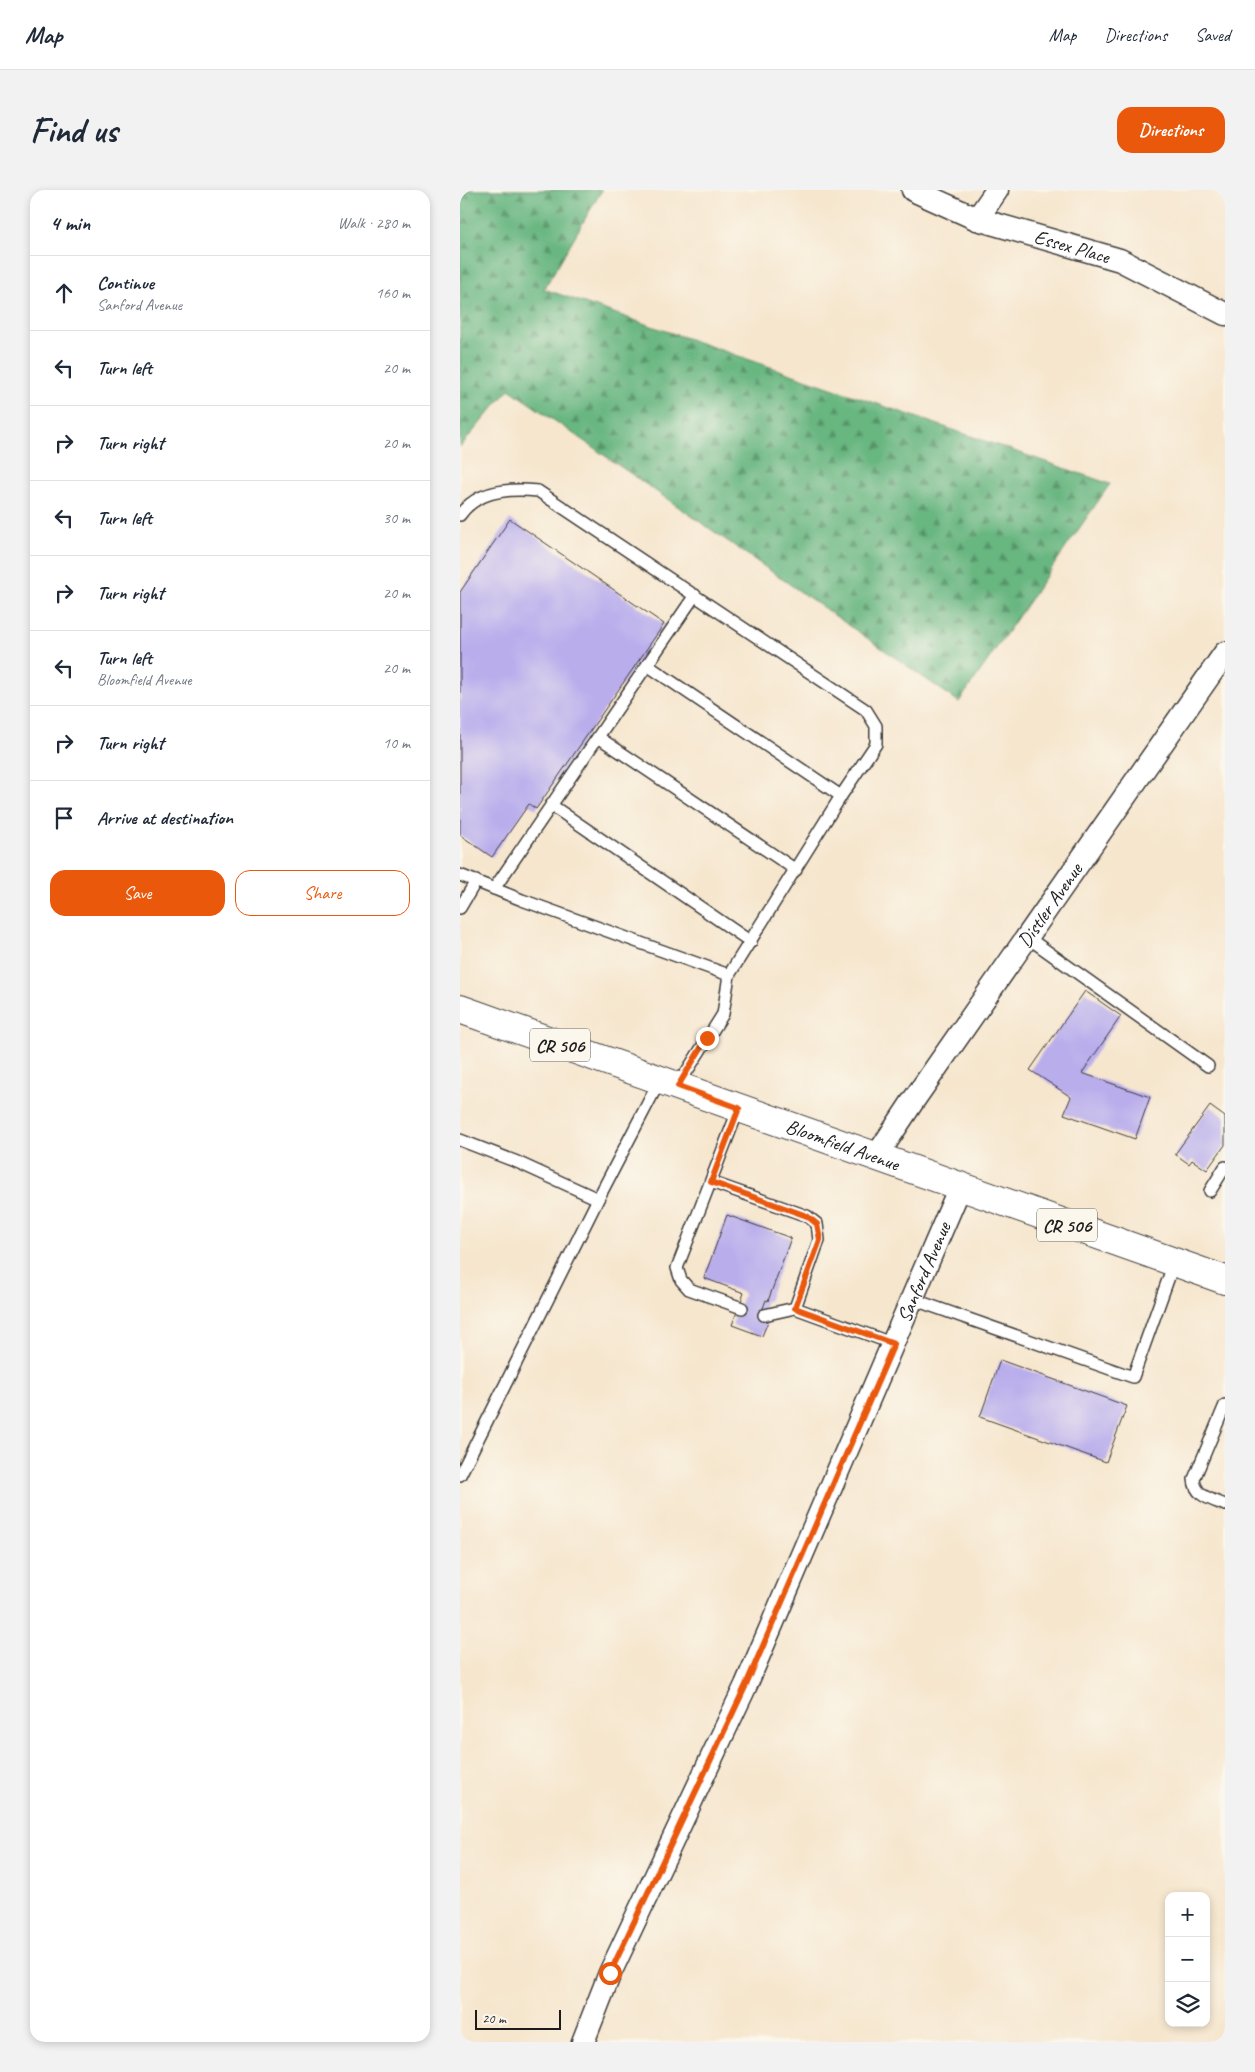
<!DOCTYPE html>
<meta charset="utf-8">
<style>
body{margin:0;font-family:Caveat,sans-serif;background:#f2f2f3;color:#1f2937}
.controls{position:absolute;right:15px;bottom:15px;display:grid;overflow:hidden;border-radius:10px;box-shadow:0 2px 8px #0003}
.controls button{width:45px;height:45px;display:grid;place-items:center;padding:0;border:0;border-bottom:1px solid #e0e1e3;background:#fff;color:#1f2937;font:25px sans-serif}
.scale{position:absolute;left:15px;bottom:12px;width:86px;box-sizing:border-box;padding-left:5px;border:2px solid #1c1c1c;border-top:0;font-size:14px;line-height:18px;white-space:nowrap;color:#1c1c1c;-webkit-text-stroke:4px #fbf7ec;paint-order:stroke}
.stop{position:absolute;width:15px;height:15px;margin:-11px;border:4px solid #ea580c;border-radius:50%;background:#fff}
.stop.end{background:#ea580c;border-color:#fff;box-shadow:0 1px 5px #0008}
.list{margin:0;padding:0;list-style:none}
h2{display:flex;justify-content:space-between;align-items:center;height:65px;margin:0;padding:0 20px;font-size:21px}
h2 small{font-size:16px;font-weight:400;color:#747a83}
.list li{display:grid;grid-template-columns:32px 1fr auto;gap:15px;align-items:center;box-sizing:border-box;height:75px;padding:0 20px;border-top:1px solid #e0e1e3}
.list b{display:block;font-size:19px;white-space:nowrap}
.list p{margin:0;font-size:16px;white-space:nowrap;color:#747a83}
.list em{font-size:16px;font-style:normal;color:#747a83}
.actions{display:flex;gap:10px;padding:15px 20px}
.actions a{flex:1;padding:11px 0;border:1px solid #ea580c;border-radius:15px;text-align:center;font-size:18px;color:#ea580c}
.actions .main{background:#ea580c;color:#fff}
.icon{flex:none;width:28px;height:28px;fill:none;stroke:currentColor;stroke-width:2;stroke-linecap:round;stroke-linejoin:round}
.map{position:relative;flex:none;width:765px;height:1852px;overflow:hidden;border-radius:15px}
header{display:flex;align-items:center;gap:30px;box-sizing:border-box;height:70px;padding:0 25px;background:#fff;border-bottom:1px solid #e0e1e3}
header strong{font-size:24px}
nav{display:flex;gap:28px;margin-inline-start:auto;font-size:18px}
.intro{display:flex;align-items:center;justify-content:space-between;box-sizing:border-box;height:120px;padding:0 30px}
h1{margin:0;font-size:35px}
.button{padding:12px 22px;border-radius:15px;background:#ea580c;color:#fff;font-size:18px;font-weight:700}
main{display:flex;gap:30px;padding:0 30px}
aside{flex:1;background:#fff;border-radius:15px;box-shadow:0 2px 8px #0003}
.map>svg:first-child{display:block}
</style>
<header>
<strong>Map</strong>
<nav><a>Map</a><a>Directions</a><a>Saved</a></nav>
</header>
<div class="intro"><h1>Find us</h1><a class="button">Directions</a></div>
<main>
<aside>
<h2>4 min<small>Walk · 280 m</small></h2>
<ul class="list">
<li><svg class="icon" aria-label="ahead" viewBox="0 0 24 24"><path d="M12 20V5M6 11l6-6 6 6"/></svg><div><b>Continue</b><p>Sanford Avenue</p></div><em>160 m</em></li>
<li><svg class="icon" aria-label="left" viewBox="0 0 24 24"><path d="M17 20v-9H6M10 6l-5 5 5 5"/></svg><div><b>Turn left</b></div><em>20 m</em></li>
<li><svg class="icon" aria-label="right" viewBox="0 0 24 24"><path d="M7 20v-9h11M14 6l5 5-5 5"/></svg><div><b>Turn right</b></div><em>20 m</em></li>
<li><svg class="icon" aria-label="left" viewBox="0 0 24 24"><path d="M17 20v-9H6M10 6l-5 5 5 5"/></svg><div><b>Turn left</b></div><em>30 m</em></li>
<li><svg class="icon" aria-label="right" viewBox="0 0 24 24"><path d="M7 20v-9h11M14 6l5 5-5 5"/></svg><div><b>Turn right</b></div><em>20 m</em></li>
<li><svg class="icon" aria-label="left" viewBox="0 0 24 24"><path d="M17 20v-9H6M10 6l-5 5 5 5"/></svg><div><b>Turn left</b><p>Bloomfield Avenue</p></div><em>20 m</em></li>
<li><svg class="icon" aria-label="right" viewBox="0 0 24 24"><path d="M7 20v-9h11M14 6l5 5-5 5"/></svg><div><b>Turn right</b></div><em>10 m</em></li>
<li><svg class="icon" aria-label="arrive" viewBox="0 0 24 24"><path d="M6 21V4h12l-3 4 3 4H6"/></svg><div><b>Arrive at destination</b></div></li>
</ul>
<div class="actions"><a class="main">Save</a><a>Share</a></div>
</aside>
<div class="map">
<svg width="765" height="1852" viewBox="0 0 765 1852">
<defs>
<pattern id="forest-firs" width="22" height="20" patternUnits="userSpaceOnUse" patternTransform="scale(1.25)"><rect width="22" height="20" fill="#68b680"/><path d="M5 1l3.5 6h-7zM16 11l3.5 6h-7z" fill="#559368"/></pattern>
</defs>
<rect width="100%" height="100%" fill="#fbf7ec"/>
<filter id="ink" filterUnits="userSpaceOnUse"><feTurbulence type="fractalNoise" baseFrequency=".02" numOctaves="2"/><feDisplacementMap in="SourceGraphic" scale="10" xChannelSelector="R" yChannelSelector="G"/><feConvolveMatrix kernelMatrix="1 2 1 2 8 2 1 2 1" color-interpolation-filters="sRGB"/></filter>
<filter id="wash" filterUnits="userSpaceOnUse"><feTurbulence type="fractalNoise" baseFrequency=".0096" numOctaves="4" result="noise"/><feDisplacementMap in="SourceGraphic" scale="20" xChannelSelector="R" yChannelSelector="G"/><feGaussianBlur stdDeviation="1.12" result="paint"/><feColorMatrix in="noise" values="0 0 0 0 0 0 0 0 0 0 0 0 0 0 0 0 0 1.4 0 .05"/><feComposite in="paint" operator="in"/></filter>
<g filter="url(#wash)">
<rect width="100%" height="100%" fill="#f6e6ce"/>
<!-- forest -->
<path fill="url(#forest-firs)" stroke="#42694e" d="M0 0H142L84 99 650 294 499 512 49 199 0 257Z"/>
<g id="blocks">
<!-- building -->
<path fill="#b9adec" d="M50 329 204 434 76 619 69 614 32 667 0 645V402Z
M625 801 661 826 622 883 690 907 675 949 604 924 611 907 570 880Z
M750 916 765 927V955L747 980 732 970 729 974 715 964Z
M267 1025 331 1048 308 1111 306 1110 300 1126 309 1129 302 1146 272 1135 284 1103 244 1088Z
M540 1170 667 1216 646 1272 520 1227Z"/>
</g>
</g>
<g filter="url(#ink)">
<use href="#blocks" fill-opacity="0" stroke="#3d3a37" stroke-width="1"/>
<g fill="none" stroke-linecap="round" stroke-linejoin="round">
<defs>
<path id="lane" d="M0 325C17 300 50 298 78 301L406 520 416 536V554L381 606 269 785 62 710 0 685
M187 475 381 606
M138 547 336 680
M91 615 291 752
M34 699 235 405
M0 718 16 691
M567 747 748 876
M217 897 263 824 269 785
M279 918 217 1078 221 1090 229 1099 282 1118
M0 950 57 972 138 1009
M251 992 347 1026 357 1034 359 1050 335 1118
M750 1001 765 977
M452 1109 673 1187 714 1073
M304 1125 335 1118 434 1154
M765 1215 734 1289C735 1306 750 1309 765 1315
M0 1285 138 1009 200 890"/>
<g id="street">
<path id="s1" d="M453 0 517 29 660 70 765 124"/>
<path d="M517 29 537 0"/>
<path id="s2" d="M416 967 453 911 765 463"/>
<path id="s3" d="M123 1852 150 1783 286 1495 500 997"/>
</g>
<g id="primary">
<path id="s4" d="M0 819 765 1090"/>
</g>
</defs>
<!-- lane casing -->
<use href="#lane" stroke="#3d3a37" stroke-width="14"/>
<!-- street casing -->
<use href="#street" stroke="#3d3a37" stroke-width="25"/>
<!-- primary casing -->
<use href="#primary" stroke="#3d3a37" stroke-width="30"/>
<!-- lane -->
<use href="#lane" stroke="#fff" stroke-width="11"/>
<!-- street -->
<use href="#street" stroke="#fff" stroke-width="22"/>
<!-- primary -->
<use href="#primary" stroke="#fff" stroke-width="28"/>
</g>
</g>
<g fill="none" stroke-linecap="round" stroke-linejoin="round" filter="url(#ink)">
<!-- route -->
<path stroke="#ea580c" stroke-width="6" d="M150 1783 286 1495 434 1154 335 1118 360 1050 357 1034 347 1026 251 992 279 918 218 896 247 848"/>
</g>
<g text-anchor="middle" stroke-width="4" stroke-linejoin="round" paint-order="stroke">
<!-- shield labels -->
<g fill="#fbf7ec" stroke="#5f5e5a" stroke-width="1">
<rect x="70" y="838.5" width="60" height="33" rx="4"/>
<rect x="577" y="1018.5" width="60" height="33" rx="4"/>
</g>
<g font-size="19" font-weight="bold" fill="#1c1c1c">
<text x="100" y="862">CR 506</text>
<text x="607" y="1042">CR 506</text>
</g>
<!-- street labels -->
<g font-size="20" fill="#1c1c1c" stroke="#fbf7ec">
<text dy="7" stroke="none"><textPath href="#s1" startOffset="169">Essex Place</textPath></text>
<text dy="7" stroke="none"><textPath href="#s2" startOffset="306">Distler Avenue</textPath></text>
<text dy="7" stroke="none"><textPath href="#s4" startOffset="406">Bloomfield Avenue</textPath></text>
<text dy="7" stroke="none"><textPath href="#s3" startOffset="842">Sanford Avenue</textPath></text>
</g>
</g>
</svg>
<div class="controls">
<button>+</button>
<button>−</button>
<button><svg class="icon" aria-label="layers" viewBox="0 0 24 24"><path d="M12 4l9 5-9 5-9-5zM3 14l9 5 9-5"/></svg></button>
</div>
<div class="scale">20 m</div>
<div class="stop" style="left:150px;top:1783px"></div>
<div class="stop end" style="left:247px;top:848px"></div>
</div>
</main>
